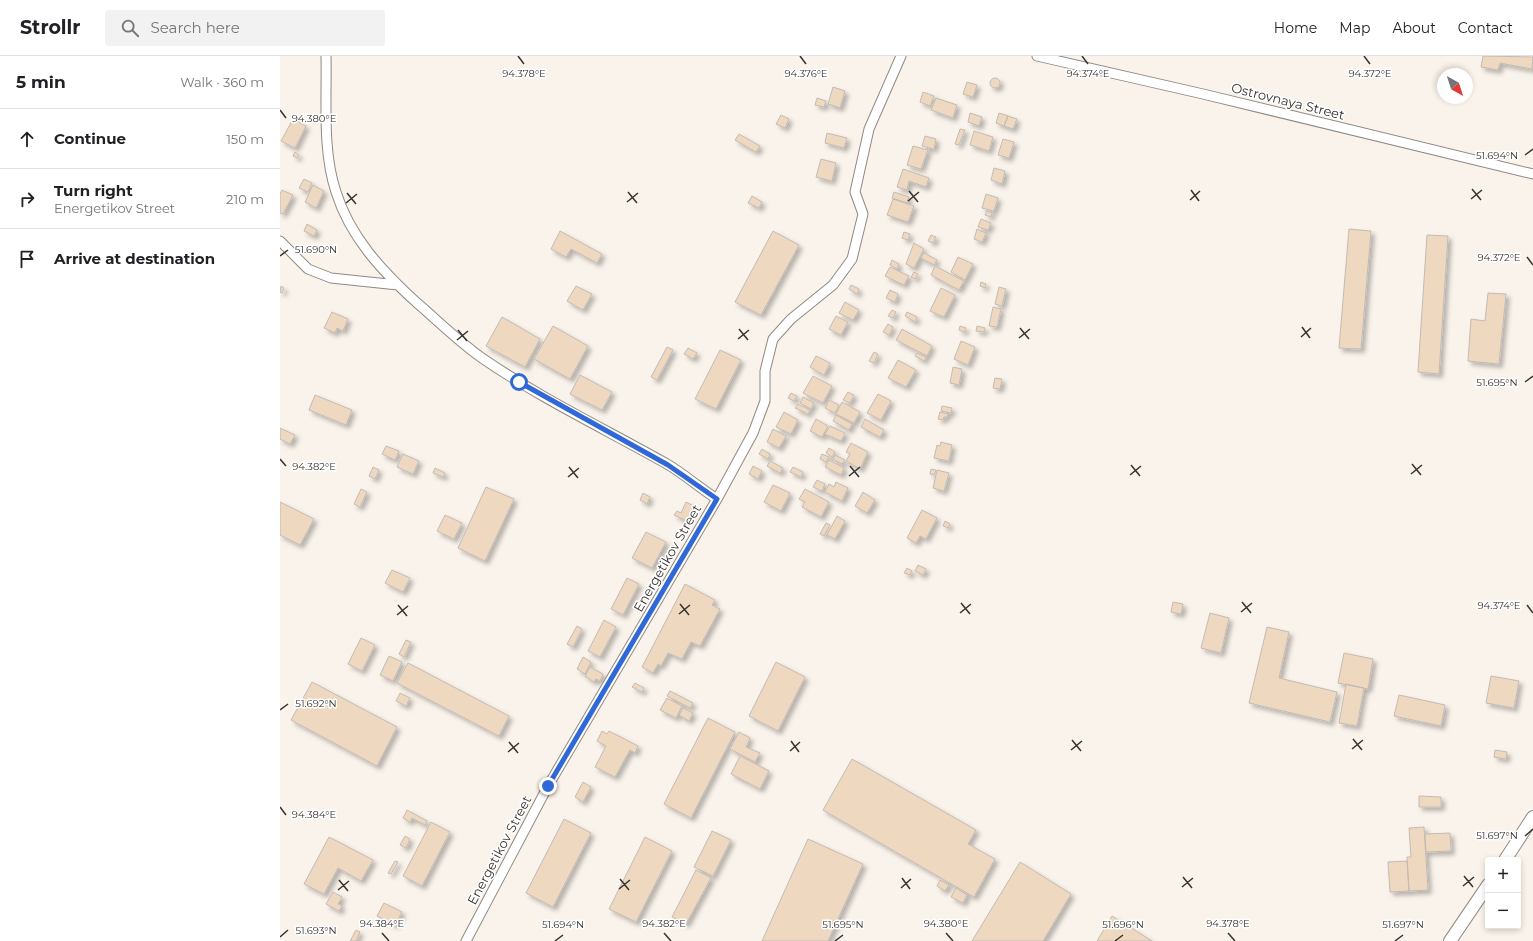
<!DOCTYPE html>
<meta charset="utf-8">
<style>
body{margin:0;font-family:Montserrat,sans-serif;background:#f2f2f2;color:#202124}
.controls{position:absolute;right:12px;bottom:12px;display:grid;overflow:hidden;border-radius:4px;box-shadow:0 2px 6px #0003}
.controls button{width:36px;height:36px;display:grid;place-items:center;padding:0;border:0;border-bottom:1px solid #e0e0e0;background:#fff;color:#202124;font:20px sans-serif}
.compass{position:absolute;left:1157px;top:12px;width:36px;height:36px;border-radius:50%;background:#fff;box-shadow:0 2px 6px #0003;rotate:141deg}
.stop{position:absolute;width:12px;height:12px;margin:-9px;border:3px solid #3069d7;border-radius:50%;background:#fff}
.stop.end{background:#3069d7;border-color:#fff;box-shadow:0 1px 4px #0008}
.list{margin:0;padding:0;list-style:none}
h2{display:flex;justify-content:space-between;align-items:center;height:52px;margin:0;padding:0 16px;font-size:17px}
h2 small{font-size:13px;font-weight:400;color:#757577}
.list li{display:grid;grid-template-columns:26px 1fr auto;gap:12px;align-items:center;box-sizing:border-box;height:60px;padding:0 16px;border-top:1px solid #e0e0e0}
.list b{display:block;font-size:15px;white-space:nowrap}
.list p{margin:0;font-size:13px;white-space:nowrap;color:#757577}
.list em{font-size:13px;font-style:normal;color:#757577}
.icon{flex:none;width:22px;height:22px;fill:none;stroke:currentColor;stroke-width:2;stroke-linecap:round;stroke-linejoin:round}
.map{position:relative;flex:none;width:1253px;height:885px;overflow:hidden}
header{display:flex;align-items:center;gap:24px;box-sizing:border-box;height:56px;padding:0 20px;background:#fff;border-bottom:1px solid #e0e0e0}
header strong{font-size:19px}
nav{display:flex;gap:22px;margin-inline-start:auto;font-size:14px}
.search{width:280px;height:36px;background:#f2f2f2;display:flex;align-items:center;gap:10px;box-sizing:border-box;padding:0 14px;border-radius:4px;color:#757577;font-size:15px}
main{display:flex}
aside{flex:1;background:#fff}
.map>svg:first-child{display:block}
</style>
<header>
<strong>Strollr</strong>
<div class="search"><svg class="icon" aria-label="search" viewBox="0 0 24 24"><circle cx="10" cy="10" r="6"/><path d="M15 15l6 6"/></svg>Search here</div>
<nav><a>Home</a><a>Map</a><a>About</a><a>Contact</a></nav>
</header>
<main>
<aside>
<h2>5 min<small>Walk · 360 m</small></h2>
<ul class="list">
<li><svg class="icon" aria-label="ahead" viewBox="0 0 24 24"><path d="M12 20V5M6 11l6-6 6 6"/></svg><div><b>Continue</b></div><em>150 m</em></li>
<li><svg class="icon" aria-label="right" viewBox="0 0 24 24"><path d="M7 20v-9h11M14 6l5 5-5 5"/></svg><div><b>Turn right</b><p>Energetikov Street</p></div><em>210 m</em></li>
<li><svg class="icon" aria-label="arrive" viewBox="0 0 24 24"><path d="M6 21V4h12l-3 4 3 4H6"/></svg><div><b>Arrive at destination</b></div></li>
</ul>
</aside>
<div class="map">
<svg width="1253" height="885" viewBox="0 0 1253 885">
<defs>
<filter id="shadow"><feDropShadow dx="3.5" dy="3.5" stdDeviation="2" flood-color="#0004"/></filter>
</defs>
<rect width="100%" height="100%" fill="#faf3eb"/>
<!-- building -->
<path fill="#efd8c0" stroke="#c2bbb4" filter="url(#shadow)" d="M1203 0 1253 1 1252 13 1220 7 1218 14 1201 11Z
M710 27a5 5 0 1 1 10 0a5 5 0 1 1-10 0Z
M687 26 697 29 693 41 683 38Z
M553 31 565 35 560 52 548 48Z
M643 36 654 40 650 50 640 46Z
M537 42 546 45 544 51 535 49Z
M656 42 677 49 673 62 651 54Z
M690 57 702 61 699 70 688 66Z
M719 57 728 60 724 70 716 67Z
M501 59 509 63 505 72 496 68Z
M728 60 737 63 733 73 724 70Z
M13 63 26 70 15 92 1 85Z
M680 73 685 74 679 89 675 88Z
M694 75 713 81 709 95 690 89Z
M547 77 567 82 564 92 545 87Z
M459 78 480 90 476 96 455 84Z
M645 80 656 83 654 93 642 90Z
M723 83 734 86 729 102 718 99Z
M633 90 648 94 641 113 627 109Z
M15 96 19 99 17 102 13 100Z
M541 103 556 107 552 125 536 121Z
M714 112 725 115 722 128 711 124Z
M623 113 649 122 646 131 629 125 627 134 617 131Z
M24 123 32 127 28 136 19 132Z
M33 129 44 135 36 152 25 146Z
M2 134 13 139 3 158 0 157V138Z
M614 136 629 141 627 147 612 142Z
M706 138 718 142 714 155 702 152Z
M472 140 482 146 479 152 468 147Z
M613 143 634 150 628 166 607 159Z
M707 155 712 157 711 161 705 159Z
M701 163 711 167 708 174 698 171Z
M27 168 37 174 34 180 24 175Z
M697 173 706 177 702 186 694 183Z
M1069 173 1091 175 1081 293 1059 292Z
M280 175 322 198 317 207 291 193 286 201 271 193Z
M493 175 519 189 481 259 455 246Z
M624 176 630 178 628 184 622 182Z
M651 179 656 181 653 187 648 185Z
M1147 179 1168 180 1159 318 1138 316Z
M634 187 644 193 634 212 626 208Z
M644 197 657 204 654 209 641 202Z
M678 201 693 208 685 224 671 216Z
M612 204 619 208 617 213 610 209Z
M655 210 684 225 679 234 651 219Z
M610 211 629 220 624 229 605 220Z
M634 216 638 218 635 223 631 221Z
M701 226 706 228 705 232 700 230Z
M571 229 579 233 577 238 569 233Z
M1 230 4 232 2 237 0 236Z
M296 230 312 238 303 254 287 245Z
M719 231 726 233 722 250 715 248Z
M661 232 675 239 664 261 650 255Z
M610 234 618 238 615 246 606 242Z
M1208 237 1226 238 1219 308 1188 305 1191 263 1205 265Z
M565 246 579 254 573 264 559 257Z
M713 251 721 253 717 271 709 270Z
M612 254 616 256 613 262 608 260Z
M52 256 68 263 63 275 57 272 55 277 44 272Z
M627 256 637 261 635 266 625 260Z
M556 260 568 266 561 279 549 273Z
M222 261 260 283 245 311 206 290Z
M608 268 613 271 609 279 603 276Z
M273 270 308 290 290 323 254 303Z
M680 270 686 272 684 276 679 274Z
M697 270 705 272 704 276 696 275Z
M622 273 652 290 647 300 616 284Z
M681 285 695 291 688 309 674 303Z
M387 291 393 294 377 324 371 321Z
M408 292 417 297 413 303 404 298Z
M440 294 461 304 436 353 415 343Z
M594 296 598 298 594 307 589 305Z
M637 297 646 301 644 305 635 300Z
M536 300 550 307 544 319 530 311Z
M618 304 636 314 626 331 608 322Z
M673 311 682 313 679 329 670 327Z
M300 319 332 336 322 354 290 338Z
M533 320 552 330 543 347 523 337Z
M715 322 722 323 720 333 713 332Z
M568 336 574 339 570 347 563 344Z
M511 337 517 340 514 345 508 342Z
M598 338 611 345 601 364 587 357Z
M35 339 72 354 66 369 29 354Z
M523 341 534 347 531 353 520 347Z
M549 344 559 349 555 357 545 352Z
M562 346 580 356 574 367 556 358Z
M518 348 530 354 528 358 515 352Z
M662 350 672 352 671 357 661 355Z
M504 356 518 364 511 378 496 371Z
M660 356 668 358 667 361H664L663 364 658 363Z
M556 359 572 368 569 374 553 365Z
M536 363 548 370 542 381 530 375Z
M585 363 604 374 600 381 581 371Z
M550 370 565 377 561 385 545 378Z
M0 372 15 379 10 388 0 383Z
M493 373 506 380 499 392 487 386Z
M661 386 672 389 669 405 654 402 657 389 660 390Z
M571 387 588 396 580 413 566 405 570 398 566 396Z
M106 390 119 395 115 404 102 398Z
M549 392 555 396 552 401 546 397Z
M482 393 490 398 488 403 479 398Z
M123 398 139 405 133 418 117 411Z
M542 398 549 401 546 406 540 403Z
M555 399 565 404 562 408 553 403Z
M549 404 564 412 561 419 545 411Z
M490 405 503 412 500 417 487 410Z
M473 410 482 415 478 423 469 418Z
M93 411 99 414 95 423 89 420Z
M513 411 523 416 521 421 510 416Z
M155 412 165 417 163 421 153 417Z
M651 413 656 414 654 419 650 418Z
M657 414 669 417 664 435 653 432Z
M537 424 545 428 542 435 533 431Z
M556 426 568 432 562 445 545 436 549 428 554 431Z
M493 429 510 437 501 455 484 446Z
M206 431 234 443 205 505 178 492Z
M81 433 87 436 80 451 74 448Z
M525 433 549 446 541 461 522 451 525 446 519 443Z
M583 436 595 444 587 457 575 450Z
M363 437 370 441 367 448 360 444Z
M0 446 34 463 20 489 0 479Z
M406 446 414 450 407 465 394 459 397 455 401 457Z
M642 454 657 462 646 483 640 480 636 487 627 482Z
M165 459 182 467 174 483 157 475Z
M557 460 565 465 555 483 547 479Z
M665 465 670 468 668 472 663 470Z
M546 467 550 469 544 480 540 478Z
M366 476 386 486 372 512 352 502Z
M638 509 646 513 643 519 635 515Z
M627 512 632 515 630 519 624 517Z
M112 514 130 522 123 536 105 527Z
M347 522 359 528 343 559 331 553Z
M405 528 435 544 432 549 440 553 420 590 411 586 402 603 388 597 381 610 378 608 373 617 362 611Z
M893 546 903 548 901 558 891 556Z
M930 557 949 562 941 597 921 592Z
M324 564 336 571 320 601 308 595Z
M297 570 302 573 293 591 287 588Z
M987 571 1009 576 999 622 1057 636 1050 666 969 647Z
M81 582 95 589 82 615 68 608Z
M126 584 131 586 124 601 119 598Z
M1064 597 1093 603 1088 633 1058 627Z
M109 600 122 606 113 625 100 619Z
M303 601 311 606 305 618 297 613Z
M496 606 525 621 498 675 469 660Z
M128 607 229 660 219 680 117 627Z
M310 611 323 618 320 625 316 623 314 626 305 620Z
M1211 620 1239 625 1234 652 1206 647Z
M32 626 117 671 97 710 11 664Z
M355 627 364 632 362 636 352 631Z
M1066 628 1084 632 1077 670 1059 667Z
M390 635 413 647 410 652 387 640Z
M120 637 130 642 126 650 116 645Z
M1119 639 1165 649 1161 670 1114 660Z
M387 642 402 650 396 662 380 654Z
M403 652 413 657 409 665 399 659Z
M428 662 455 676 411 762 384 748Z
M322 675 327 678 329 675 358 690 355 697 350 694 335 721 315 711 326 690 317 685Z
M459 676 470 682 466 691 480 697 475 706 450 693Z
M1215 694 1227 696 1226 703 1214 701Z
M460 700 489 715 480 733 451 718Z
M572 703 696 774 688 788 715 803 694 841 543 754Z
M303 726 311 731 303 746 295 741Z
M1139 740 1161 741V751H1139Z
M127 754 147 765 145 769 132 762 130 766 123 762Z
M284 763 311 777 273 851 246 837Z
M151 766 170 776 142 830 123 820Z
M1144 771 1148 834 1129 835 1127 801H1131L1129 772Z
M432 775 451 784 433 820 414 811Z
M1170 777 1171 795 1146 796 1145 778Z
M125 780 130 783 126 792 120 789Z
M49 781 93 804 81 825 58 812 44 838 24 828Z
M365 781 392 795 356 866 329 853Z
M528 783 583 808 548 885H482Z
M115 805 118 806 111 818 108 817Z
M1127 805 1129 835 1110 836 1108 806Z
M740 806 791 838 763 885H692Z
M416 814 431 822 406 868 392 861Z
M660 824 669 829 665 835 657 830Z
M676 832 687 839 683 847 671 841Z
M53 836 62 841 58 848 62 850 59 855 46 848Z
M104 847 122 856 115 869 97 860Z
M832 860 872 885H817Z
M76 874 80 876 76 885H70Z"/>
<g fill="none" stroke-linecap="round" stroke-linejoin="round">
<defs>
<path id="street" d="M46 0C47 44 42 94 56 136 70 181 102 215 136 246 157 264 178 285 202 302 260 342 325 373 387 408 404 418 420 432 437 443
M757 0 923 38 1253 118
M0 185 28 213 51 222 118 229
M186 885 268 730 437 443 473 377 485 345V315L493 283 511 263 553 229 572 203 583 158 575 136 589 73 621 0"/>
<path id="secondary" d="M1225 804 1253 761
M1170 885 1208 829"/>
</defs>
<!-- street casing -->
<use href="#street" stroke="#908983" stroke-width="11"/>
<!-- secondary casing -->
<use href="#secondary" stroke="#908983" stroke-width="14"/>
<!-- street -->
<use href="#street" stroke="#fff" stroke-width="9"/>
<!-- secondary -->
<use href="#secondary" stroke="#fff" stroke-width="12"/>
</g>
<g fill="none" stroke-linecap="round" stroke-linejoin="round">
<!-- route -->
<path stroke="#3069d7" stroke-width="5" d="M239 326 388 409 437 443 268 730"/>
</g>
<!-- ticks -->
<path fill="none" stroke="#363330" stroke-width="1.5" d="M238 0 244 8M520 0 526 8M802 0 808 8M1084 0 1090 8M0 54 6 62M1245 99 1253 93M1192 133 1201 144M911 134 919 145M629 135 638 146M348 136 357 147M67 137 76 148M1191 143 1202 134M910 144 920 135M628 145 639 136M347 146 358 137M66 147 77 138M0 200 8 194M1247 201 1253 209M1022 271 1030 282M740 272 749 283M459 273 468 284M178 274 187 285M1021 281 1031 272M739 282 750 273M458 283 469 274M177 284 188 275M1245 326 1253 320M0 403 6 410M1132 408 1141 419M851 409 860 420M570 410 579 421M289 411 298 422M1131 418 1142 409M850 419 861 410M569 420 580 411M288 421 299 412M962 546 971 557M681 547 690 558M400 548 409 559M118 549 127 560M1247 549 1253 557M961 556 972 547M680 557 691 548M399 558 410 549M117 559 128 550M0 654 8 648M1073 683 1082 694M792 684 801 695M511 685 519 696M229 686 238 697M1072 693 1083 684M791 694 802 685M510 695 520 686M228 696 239 687M0 751 6 759M1245 780 1253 773M1184 820 1193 831M903 821 912 832M622 822 630 833M340 823 349 834M59 824 68 835M1183 830 1194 821M902 831 913 822M621 832 631 823M339 833 350 824M58 834 69 825M102 877 109 885M384 877 391 885M666 877 673 885M948 877 955 885M0 881 8 874M275 885 283 879M555 885 563 879M835 885 843 879M1115 885 1123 879"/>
<g text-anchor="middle" stroke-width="3" stroke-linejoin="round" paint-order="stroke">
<!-- street labels -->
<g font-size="13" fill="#363330" stroke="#fff">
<text transform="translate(1008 45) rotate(14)" y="5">Ostrovnaya Street</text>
<text transform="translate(387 502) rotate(-60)" y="5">Energetikov Street</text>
<text transform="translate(219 794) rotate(-62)" y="5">Energetikov Street</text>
</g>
</g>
<g font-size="10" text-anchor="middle" fill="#363330" stroke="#fff" stroke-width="3" stroke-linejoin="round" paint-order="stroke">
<text x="808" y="21">94.374°E</text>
<text x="244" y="21">94.378°E</text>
<text x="526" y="21">94.376°E</text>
<text x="1090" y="21">94.372°E</text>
<text x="34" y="66">94.380°E</text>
<text x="1217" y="103">51.694°N</text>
<text x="36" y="197">51.690°N</text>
<text x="1219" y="205">94.372°E</text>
<text x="1217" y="330">51.695°N</text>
<text x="34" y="414">94.382°E</text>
<text x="1219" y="553">94.374°E</text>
<text x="36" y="651">51.692°N</text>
<text x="34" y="762">94.384°E</text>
<text x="1217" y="783">51.697°N</text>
<text x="102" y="871">94.384°E</text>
<text x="384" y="871">94.382°E</text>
<text x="666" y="871">94.380°E</text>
<text x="948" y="871">94.378°E</text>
<text x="283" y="872">51.694°N</text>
<text x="563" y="872">51.695°N</text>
<text x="843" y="872">51.696°N</text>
<text x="1123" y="872">51.697°N</text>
<text x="36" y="878">51.693°N</text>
</g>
</svg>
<div class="controls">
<button>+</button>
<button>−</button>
</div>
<svg class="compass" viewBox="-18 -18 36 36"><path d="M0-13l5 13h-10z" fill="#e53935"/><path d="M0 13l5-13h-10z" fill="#757577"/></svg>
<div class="stop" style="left:239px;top:326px"></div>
<div class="stop end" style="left:268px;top:730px"></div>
</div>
</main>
